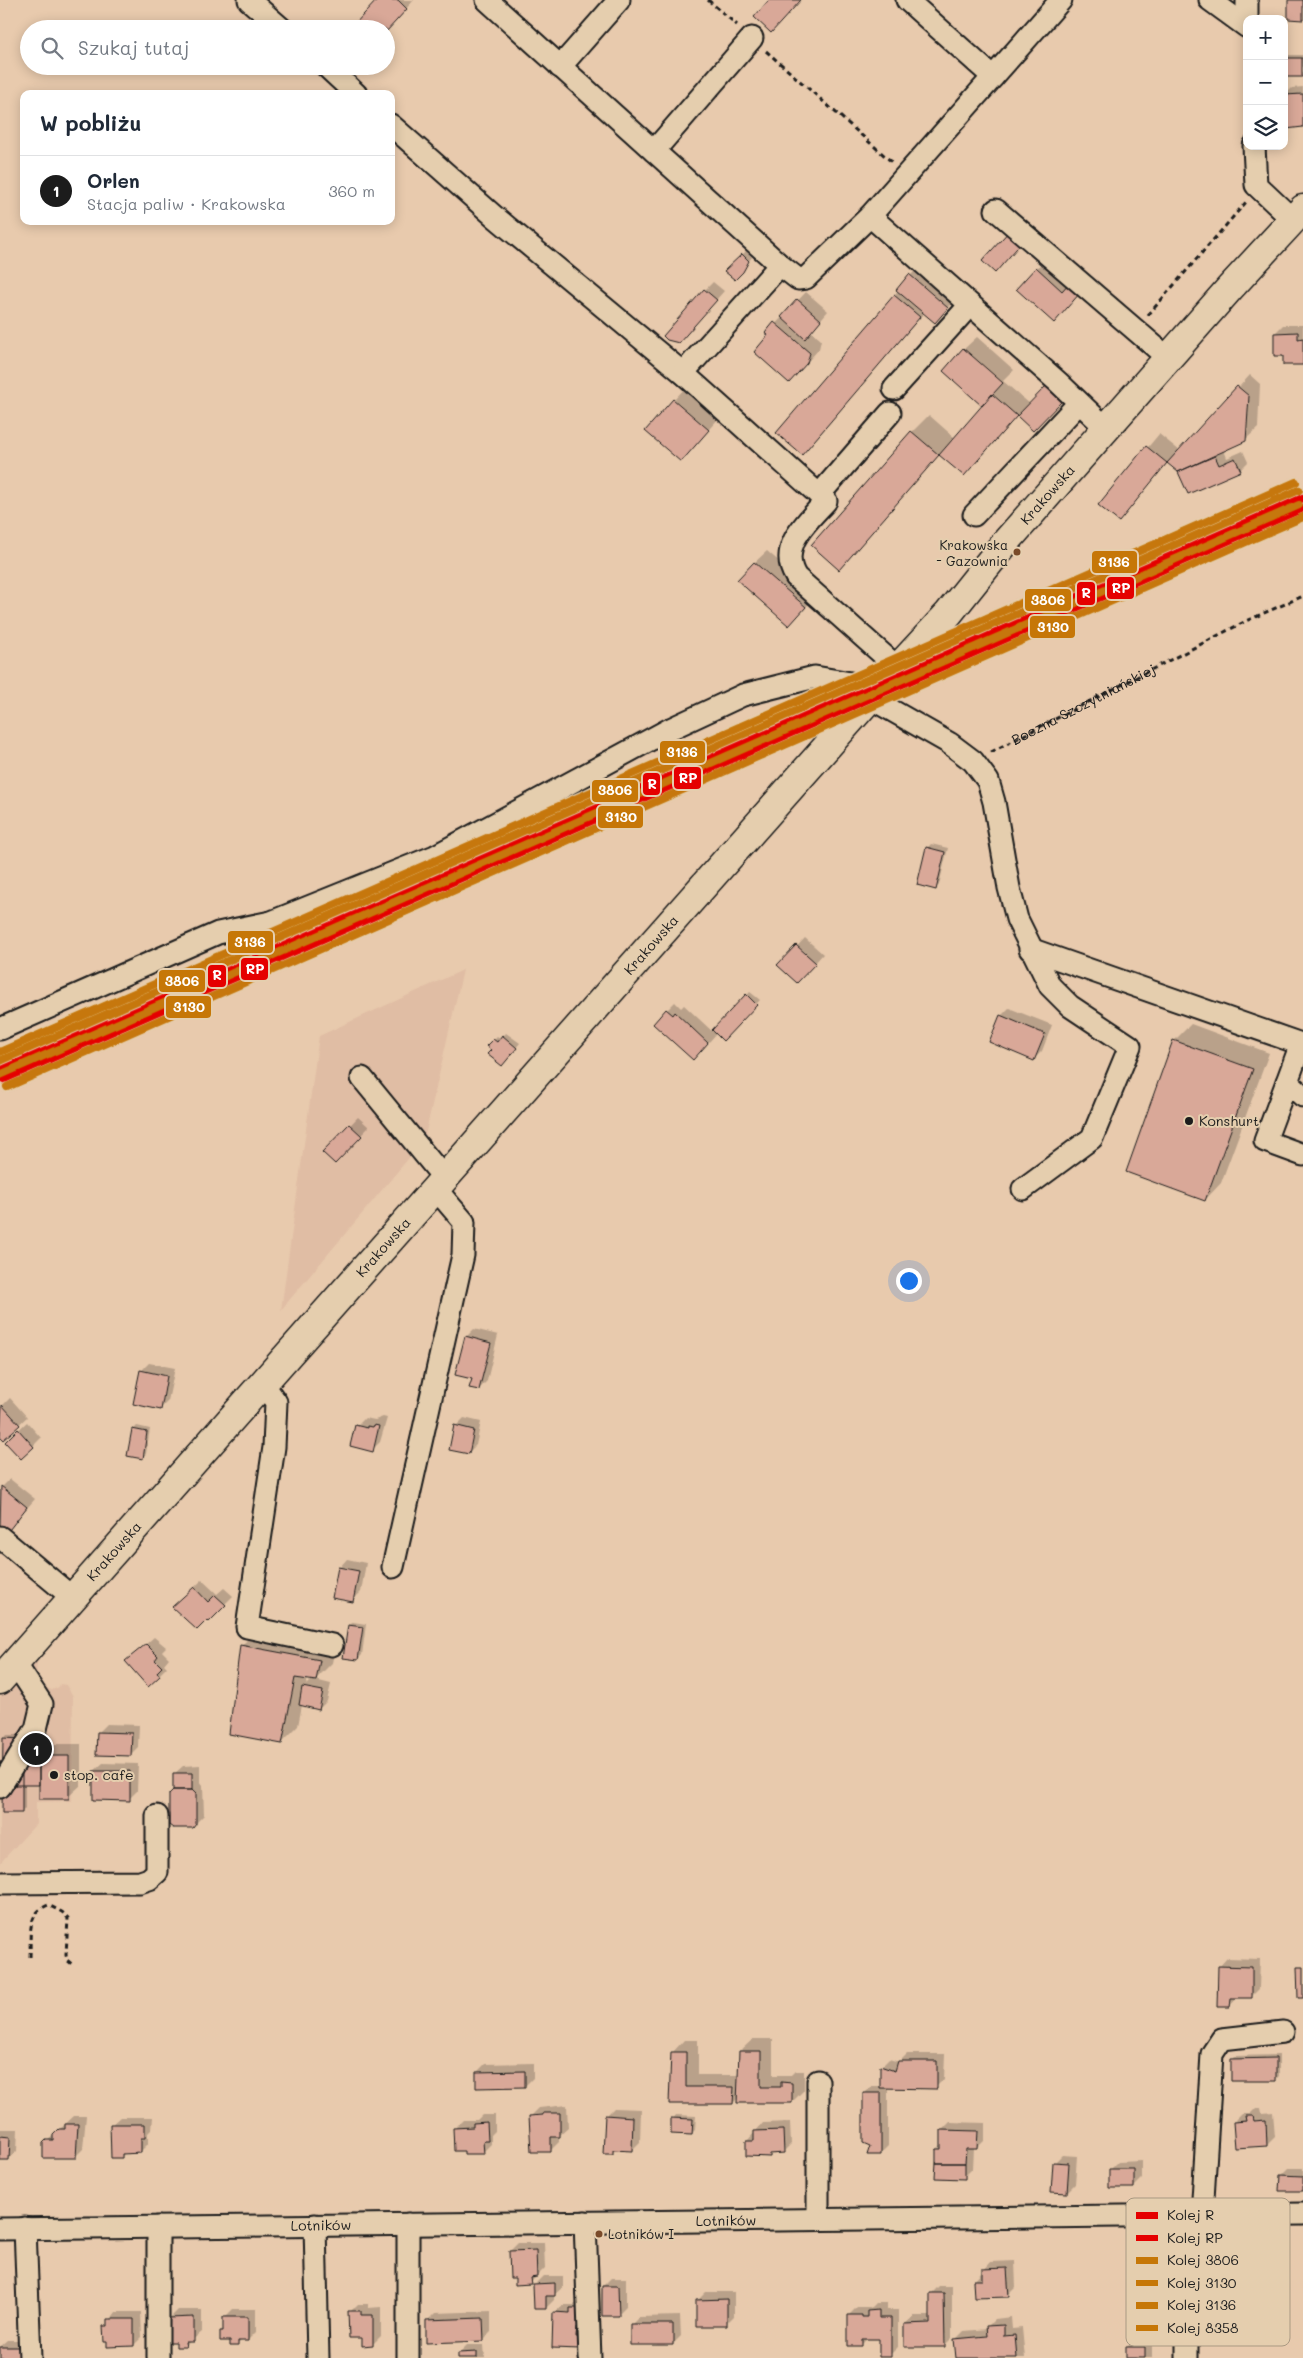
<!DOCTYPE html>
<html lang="pl">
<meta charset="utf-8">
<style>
body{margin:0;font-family:Mali,sans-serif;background:#f6f6f7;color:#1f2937}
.controls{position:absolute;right:15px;top:15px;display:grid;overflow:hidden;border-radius:10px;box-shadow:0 2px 12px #0003}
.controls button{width:45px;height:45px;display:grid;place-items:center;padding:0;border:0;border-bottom:1px solid #e0e1e3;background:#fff;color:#1f2937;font:25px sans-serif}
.you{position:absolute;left:908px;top:1280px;width:18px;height:18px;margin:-12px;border:4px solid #fff;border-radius:50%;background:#1a73e8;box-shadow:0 0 0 8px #1a73e833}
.badge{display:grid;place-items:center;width:32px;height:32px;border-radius:50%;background:#1c1c1c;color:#fff;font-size:16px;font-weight:700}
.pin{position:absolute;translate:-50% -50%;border:2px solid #fff;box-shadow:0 1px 5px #0006}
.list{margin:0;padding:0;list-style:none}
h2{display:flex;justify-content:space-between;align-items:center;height:65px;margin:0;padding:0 20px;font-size:21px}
h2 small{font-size:16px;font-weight:400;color:#747a83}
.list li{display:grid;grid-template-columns:32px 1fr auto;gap:15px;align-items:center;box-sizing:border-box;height:70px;padding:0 20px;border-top:1px solid #e0e1e3}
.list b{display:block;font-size:19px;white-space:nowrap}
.list p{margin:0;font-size:16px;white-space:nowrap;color:#747a83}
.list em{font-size:16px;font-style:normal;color:#747a83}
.icon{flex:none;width:28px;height:28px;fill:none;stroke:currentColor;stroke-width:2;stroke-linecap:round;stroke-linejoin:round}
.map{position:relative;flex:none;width:1303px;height:2358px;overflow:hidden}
.search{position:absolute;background:#fff;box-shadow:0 2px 12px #0003;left:20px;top:20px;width:375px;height:55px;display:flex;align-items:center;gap:12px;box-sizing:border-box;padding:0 18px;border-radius:28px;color:#747a83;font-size:19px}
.panel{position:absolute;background:#fff;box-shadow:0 2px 12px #0003;left:20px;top:90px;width:375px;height:135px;border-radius:10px}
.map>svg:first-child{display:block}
</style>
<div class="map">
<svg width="1303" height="2358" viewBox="0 0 1303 2358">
<rect width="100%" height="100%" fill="#e8caad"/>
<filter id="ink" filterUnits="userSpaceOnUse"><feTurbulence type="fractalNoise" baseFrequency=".02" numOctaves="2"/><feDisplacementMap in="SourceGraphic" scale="10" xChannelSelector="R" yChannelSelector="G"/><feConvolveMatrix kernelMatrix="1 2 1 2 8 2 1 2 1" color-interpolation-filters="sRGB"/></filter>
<g filter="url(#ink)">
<!-- built -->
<path fill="#e0bda4" d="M463 970 424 1140 281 1310 319 1036Z
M38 1654 36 1675 40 1685 52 1690 59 1687 60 1684 66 1685 73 1696 72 1801 36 1802V1824L0 1863V1697Z"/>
<!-- shadow -->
<path fill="#0003" fill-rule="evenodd" d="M379 0H414L386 31Z
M1287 55H1303L1301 76 1284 58Z
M1303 87V126L1287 128 1284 96 1292 88Z
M746 251 752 257 738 275 726 271Z
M1049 256 1091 280 1066 309 1037 268Z
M918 267 955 299 942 314 924 313 802 454 777 433Z
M713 282 724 291 686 334 705 290Z
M806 292 828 311 811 331 821 340 819 349 801 369 767 333Z
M1283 325H1303V363L1284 355 1275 333Z
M977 337 1014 370 1003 381 1030 404 1055 379 1069 392 1033 430 1018 415 976 463 940 454 839 568 813 545 912 432 929 415 955 438 984 406 964 349Z
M1250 375 1260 384 1258 428 1245 440 1224 450 1227 458 1243 451 1248 462 1240 470 1179 472 1168 462 1119 520 1100 505 1159 434 1180 451Z
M686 387 720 417 681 460 674 400Z
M767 551 817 594 802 612 754 563Z
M931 844 948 848 939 885 936 888 927 848Z
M805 938 823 954 805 974 779 965Z
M750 992 760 1000 723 1039 717 1033 701 1051 667 1010 675 1002 681 1008 684 1005 713 1032Z
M1009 1008 1052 1025 1042 1051 1034 1059 1001 1016Z
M1191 1024 1269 1053 1221 1183 1205 1200 1174 1041Z
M506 1033 520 1043 505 1061 488 1046 497 1036 501 1039Z
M358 1117 369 1127 335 1162 324 1152Z
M474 1329 498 1335 487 1381 479 1389 473 1378 466 1337Z
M149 1363 175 1368 168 1401 160 1409 141 1371Z
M10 1398 27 1417 3 1439 0 1435V1408Z
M383 1417 387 1418 380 1442 372 1450 357 1426 365 1418 375 1420Z
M464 1418 481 1422 476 1445 468 1453 456 1426Z
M27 1422 41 1438 21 1458 14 1434Z
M137 1426 150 1429 146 1454 142 1457 133 1430Z
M10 1479 35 1499 6 1532 0 1527V1489Z
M347 1559 366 1563 361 1592 353 1600 339 1568Z
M202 1580 217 1594 224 1588 233 1596 209 1620 182 1599Z
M353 1622 366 1624 362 1655 358 1659 349 1626Z
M258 1629 336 1643 332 1663 315 1680 331 1684 327 1701 319 1709 302 1705 298 1726 282 1742 241 1646ZM308 1679H312L306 1685Z
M154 1637 166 1647 162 1651 169 1658 164 1664 167 1667 148 1686 127 1661Z
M107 1724 139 1725 138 1747 130 1755 99 1732Z
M7 1735H26V1761H40V1757L53 1744H81V1785L68 1797 40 1783H25V1808L22 1812 4 1739Z
M103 1763 138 1764 137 1791 129 1799 94 1771Z
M200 1765V1781L203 1785 204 1815 192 1827 174 1790V1774L183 1766Z
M1227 1958 1260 1959 1259 1989 1251 1997H1238L1230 2006 1219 1967Z
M753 2039H773V2075H791L795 2071H804V2090L792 2102 739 2097 733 2103H670L672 2053 684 2040H698V2075H740V2051Z
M907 2054H945L944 2079 936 2087H888V2146L880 2154 872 2145 864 2094 872 2086H881V2067L889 2059 899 2062Z
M1279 2055V2076L1276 2079 1232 2060 1236 2056Z
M533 2063V2078L525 2086 477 2072 485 2064Z
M567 2105 568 2128 559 2136V2142L551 2150 531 2116 539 2108Z
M614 2108 641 2109 640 2142 632 2150 616 2149 612 2153 606 2116Z
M1256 2108H1261L1262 2113 1273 2112 1275 2137 1267 2145 1234 2122 1242 2114H1250Z
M482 2115H495V2131L491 2135V2144L483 2152 455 2128 463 2120H477Z
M676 2115 696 2116 695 2130 692 2133 673 2119Z
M74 2116H86L83 2149 75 2157 44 2144Z
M120 2117H153L152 2129 148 2133V2144L140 2152H126L122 2156 111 2125Z
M790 2122 791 2144 783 2152 754 2156 748 2155 747 2141 763 2123Z
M950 2122 985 2123V2140L977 2148H973L972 2169 964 2177 937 2149 942 2144V2130Z
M0 2129H18L17 2151 9 2159H0Z
M1062 2155 1077 2156 1075 2184 1067 2192 1054 2163Z
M1142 2161V2179L1134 2187 1110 2170 1118 2162Z
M1289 2168H1303V2190L1281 2176Z
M518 2243H544L545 2268 530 2283 510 2251Z
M1015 2261 1016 2287 1008 2295 974 2281 991 2262Z
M543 2276H563V2287L554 2295V2300L546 2308 535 2284Z
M611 2278H626V2306L618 2314 603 2286Z
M939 2286H952V2338L944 2346 905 2324 914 2316H931V2294Z
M706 2292H734V2316L726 2324 698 2300Z
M579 2301 580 2347 554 2313 563 2305H574Z
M876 2303H887V2310H898V2347L890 2355 880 2337H869L862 2344 849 2315 857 2307H870V2309Z
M358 2304H368V2308L381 2307V2336L373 2344 363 2337 350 2312Z
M233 2309H256V2332L248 2340H242L237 2345 221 2331 225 2328V2317Z
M178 2310H202V2332L185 2346 170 2318Z
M491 2311V2332L483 2340 427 2321 435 2313Z
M116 2312H141L142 2337 134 2345 105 2327Z
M680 2316 681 2336 673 2344 631 2325 639 2317Z
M1011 2317 1012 2329 1022 2328 1025 2358H957L956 2339 964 2331 988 2329 987 2327 995 2319Z
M1136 2339H1152V2358H1127V2347Z
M8 2340H31L30 2358H0V2347Z
M467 2345H484L485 2358H459V2353Z"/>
<!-- building -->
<path fill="#d9a898" stroke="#1c1c1c" d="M377 0H398L407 9 386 32V29H353L352 27Z
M769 0H801L771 33 754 17Z
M1288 0H1303V20L1288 19Z
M1284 58H1302V77H1284Z
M1303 94V127L1286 129 1284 95Z
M1011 229 1024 240 995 273 982 261Z
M742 254 749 261 743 272 735 280 724 271Z
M1036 267 1062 291 1069 283 1080 293 1054 323 1016 289Z
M909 274 948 308 935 323 896 290Z
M704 289 717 300 679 343 667 340 663 336Z
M894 295 920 317 802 455 776 433Z
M797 299 821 320 805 339 781 317Z
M774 322 810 353 807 363 789 383 754 352 768 335 765 333Z
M1298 332V339L1303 338V365H1283V356H1274V333Z
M963 348 1003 383 982 406 943 371Z
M1046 386 1062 401 1033 431 1017 416Z
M1237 386 1249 396 1246 441 1178 472 1167 463Z
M992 394 1017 416 964 476 939 455Z
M673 399 709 430 681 462 645 431Z
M911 431 939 455 839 570 811 545Z
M1146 446 1167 463 1119 522 1098 505Z
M1215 456 1219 465 1235 458 1241 471 1188 494 1178 472Z
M754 562 806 607 789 626 737 580Z
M926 847 945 852 936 890 917 885Z
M796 945 816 963 797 983 777 965Z
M746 994 757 1005 723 1041 712 1030Z
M666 1009 673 1015 675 1012 708 1043 693 1060 653 1024Z
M1000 1015 1045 1034 1034 1061 989 1042Z
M502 1035 517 1048 502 1066 487 1054 491 1050 486 1046 493 1039 497 1042Z
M1173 1040 1253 1069 1205 1201 1126 1172Z
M349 1124 362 1136 335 1164 322 1152Z
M465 1336 491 1343 479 1390 469 1388 472 1379 455 1375Z
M140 1370 167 1376 161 1410 133 1404Z
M2 1405 20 1425 3 1440 0 1437Z
M355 1425 367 1428V1426L373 1427 374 1425 379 1426 373 1452 350 1446Z
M454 1425 474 1430 469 1454 449 1450Z
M18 1429 34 1447 21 1459 5 1442Z
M132 1429 147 1432 143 1459 127 1456Z
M1 1486 27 1507 6 1534 0 1529Z
M338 1567 359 1571 353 1602 332 1598Z
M194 1587 208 1602 215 1595 226 1605 209 1622 207 1620 197 1630 172 1607Z
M348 1625 363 1627 358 1660 343 1658Z
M146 1644 158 1656 155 1660 162 1667 157 1672 160 1676 148 1687 125 1661Z
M240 1645 320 1660 316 1681 295 1678 282 1744 229 1734Z
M302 1687 323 1691 319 1710 299 1705Z
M97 1732 132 1733 131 1756 96 1755Z
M3 1738 22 1739V1813H2Z
M39 1756H69V1799H39Z
M14 1764H39V1785H14Z
M93 1771H130V1801L93 1800Z
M173 1773H192V1790H173Z
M173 1790H192L196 1794V1824L193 1828H173L169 1825V1794Z
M1218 1966 1252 1967V1998H1231L1230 2007H1217Z
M1297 1967H1303V1998H1298Z
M739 2051H761V2087H781V2082L792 2083V2103H737Z
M671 2052H686V2087H734L733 2104H669Z
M1276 2058V2081H1231V2059Z
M898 2061H937V2089L880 2088V2066L895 2071Z
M525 2071V2087L476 2088V2072Z
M863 2093H881V2155H867L870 2146 863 2143Z
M543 2113H560V2137H551V2152H531L529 2116 543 2115Z
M605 2115 633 2117 632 2151 613 2150V2154H603Z
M1246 2116H1253L1254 2121 1266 2120 1267 2146 1235 2148 1233 2122 1247 2121Z
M671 2118 693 2119 692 2135 671 2134Z
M487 2122 488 2141H483L484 2154H464V2151H454L453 2128 473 2127V2123Z
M65 2124H78L76 2158H43V2143L46 2140H53V2135L59 2129H65Z
M110 2124H145V2138H141V2153L122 2154V2158H111Z
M783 2130 784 2153 770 2154V2157L746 2156V2141H754V2131Z
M941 2130 978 2131 977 2149H966L965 2163H936V2149H941Z
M0 2136 10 2137 9 2160H0Z
M1053 2162 1069 2163 1067 2193 1051 2192Z
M936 2163H965V2179L935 2178Z
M1109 2169H1134V2188H1109Z
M1280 2175 1303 2176V2191H1279Z
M536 2250 537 2277 530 2278 531 2284 515 2285V2278H510L509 2251Z
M1007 2268 1009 2297 974 2298 973 2280H982V2269Z
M555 2283V2296H546V2309H534L533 2284Z
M602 2286H618L619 2316H602Z
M930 2293H944L945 2347H904V2324L930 2323Z
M727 2299V2326H696V2300Z
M570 2308H581V2327H577L576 2337H581L580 2349 552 2348 553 2312 570 2313Z
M879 2310V2318H891V2357H879V2339H862V2346H848V2315H862V2317H867V2311Z
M348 2311H361V2315H373V2345L362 2346V2338H349Z
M194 2317V2342H185L186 2347H176V2342H169V2318Z
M223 2317H248V2341H238V2346H230V2341H220V2331H223Z
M483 2318 484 2341 426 2343V2320Z
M107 2319H134V2346L107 2347V2341H104L103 2326H107Z
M630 2324H673V2345H630Z
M1004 2325V2336L1015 2335 1017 2358H956L954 2339 987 2336 986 2326Z
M0 2347H24V2358H0Z
M1126 2347H1145V2358H1126Z
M477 2352V2358H458V2353Z"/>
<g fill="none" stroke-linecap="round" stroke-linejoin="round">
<defs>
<g id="minor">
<path d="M249 0 282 29"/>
<path d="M487 0 780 265"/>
<path d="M907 0 993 77"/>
<path d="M1210 0 1247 27"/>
<path d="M1247 19V0"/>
<path d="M326 66 356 94"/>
<path d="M560 67 619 0"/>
<path d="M391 125 494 216 683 373 826 501C807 522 777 547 796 577L898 668"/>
<path d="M1254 146 1256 185 1293 220"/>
<path d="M654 151 752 38"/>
<path d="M996 210 1168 358"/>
<path d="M870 216 1058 382 1106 428"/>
<path d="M683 373 780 265 798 279 806 278 870 216 1061 0"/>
<path d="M894 389 970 305"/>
<path d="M819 495 890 413"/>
<path d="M974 515 1079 403"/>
<path d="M1030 949 1301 1044 1265 1141 1303 1155"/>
<path d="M0 1029 218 933 271 922 435 856 670 729 743 695 815 677 851 683 870 698 949 743 973 761 988 781 994 802 1009 888 1017 919 1050 986 1070 1006 1130 1046 1092 1138 1023 1189"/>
<path d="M362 1078 444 1178"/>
<path d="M1287 1082 1303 1096"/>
<path d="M263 1384 276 1402 274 1447 247 1627 332 1645"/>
<path d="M0 1537 73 1598"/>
<path d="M393 1567 463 1255 464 1222 435 1188"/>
<path d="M0 1787 36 1729 42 1704 15 1663"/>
<path d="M0 1883 140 1882 149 1879 157 1872V1816"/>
<path d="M1202 2215 1212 2054 1222 2039 1283 2032"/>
<path d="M818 2219V2081"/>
<path d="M585 2222 590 2358"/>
<path d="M408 2224V2358"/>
<path d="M315 2225 318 2358"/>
<path d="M158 2227V2358"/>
<path d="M25 2228 30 2358"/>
<path id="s2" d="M0 2229 1303 2214"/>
<path d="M1187 2358V2215"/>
</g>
<g id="major">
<path id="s3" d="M0 1680 870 698 949 613 1005 543 1230 288 1303 209"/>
</g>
</defs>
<!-- minor casing -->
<use href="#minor" stroke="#1c1c1c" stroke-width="25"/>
<!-- major casing -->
<use href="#major" stroke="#1c1c1c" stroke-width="31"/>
<!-- path -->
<g stroke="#1c1c1c" stroke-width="3" stroke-dasharray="5 4" stroke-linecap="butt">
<path d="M708 0 737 25"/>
<path d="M766 51 893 163"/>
<path d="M1148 315 1247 201"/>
<path id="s1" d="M991 752 1246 621 1303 596"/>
<path d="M30 1957C31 1936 26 1914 48 1905L62 1912 68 1918 66 1955 67 1960 73 1965"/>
</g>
<!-- minor -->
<use href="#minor" stroke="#e5ceae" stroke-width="21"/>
<!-- major -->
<use href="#major" stroke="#e5ceae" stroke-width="28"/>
<defs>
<path id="rail-1" d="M0 1071 1303 498"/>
<path id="rail-2" d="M4 1079 1303 508"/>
<path id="rail-3" d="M0 1061 1299 490"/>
<path id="rail-4" d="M7 1087 1303 517"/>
<path id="rail-5" d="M0 1052 1296 482"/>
<path id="rail-6" d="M0 1075 1299 505"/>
</defs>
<!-- rail-1 casing -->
<use href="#rail-1" stroke="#e5ceae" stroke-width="11"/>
<!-- rail-2 casing -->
<use href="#rail-2" stroke="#e5ceae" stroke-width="11"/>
<!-- rail-3 casing -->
<use href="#rail-3" stroke="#e5ceae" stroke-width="11"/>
<!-- rail-4 casing -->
<use href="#rail-4" stroke="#e5ceae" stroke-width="11"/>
<!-- rail-5 casing -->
<use href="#rail-5" stroke="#e5ceae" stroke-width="11"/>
<!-- rail-6 casing -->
<use href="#rail-6" stroke="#e5ceae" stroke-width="11"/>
<!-- rail-1 -->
<use href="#rail-1" stroke="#e50000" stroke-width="8"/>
<!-- rail-2 -->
<use href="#rail-2" stroke="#e50000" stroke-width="8"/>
<!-- rail-3 -->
<use href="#rail-3" stroke="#c67707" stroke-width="8"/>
<!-- rail-4 -->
<use href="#rail-4" stroke="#c67707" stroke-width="8"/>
<!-- rail-5 -->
<use href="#rail-5" stroke="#c67707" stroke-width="8"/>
<!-- rail-6 -->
<use href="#rail-6" stroke="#c67707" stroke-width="8"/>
</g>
</g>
<!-- markers -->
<g fill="#7a4b2a" stroke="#e5ceae" stroke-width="2">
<circle cx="1017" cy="552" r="4.5"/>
<circle cx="599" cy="2234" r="4.5"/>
</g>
<g fill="#1c1c1c" stroke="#e5ceae" stroke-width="2">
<circle cx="1189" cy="1121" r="5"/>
<circle cx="54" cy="1775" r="5"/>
</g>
<g text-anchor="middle" stroke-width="4" stroke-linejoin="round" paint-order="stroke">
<!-- bus labels -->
<g font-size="13" fill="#1c1c1c" stroke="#e5ceae" text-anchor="end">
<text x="1008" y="550">Krakowska<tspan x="1008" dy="16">- Gazownia</tspan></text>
<text x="608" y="2239" text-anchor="start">Lotników I</text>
</g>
<!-- street labels -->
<g font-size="14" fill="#1c1c1c" stroke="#e5ceae">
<text dy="5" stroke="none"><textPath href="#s3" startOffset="1582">Krakowska</textPath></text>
<text dy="5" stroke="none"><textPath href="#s1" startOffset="104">Boczna Szczytniańskiej</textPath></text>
<text dy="5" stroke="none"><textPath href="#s3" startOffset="982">Krakowska</textPath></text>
<text dy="5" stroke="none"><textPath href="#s3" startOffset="578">Krakowska</textPath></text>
<text dy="5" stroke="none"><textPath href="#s3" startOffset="172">Krakowska</textPath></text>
<text dy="5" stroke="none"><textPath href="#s2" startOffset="726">Lotników</textPath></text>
<text dy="5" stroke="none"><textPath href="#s2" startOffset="321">Lotników</textPath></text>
</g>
<!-- poi labels -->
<g font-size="14" fill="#1c1c1c" stroke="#e5ceae" text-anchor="start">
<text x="1199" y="1126">Konshurt</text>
<text x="64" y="1780">stop. cafe</text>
</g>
</g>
<!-- legend -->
<rect x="1126" y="2198" width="164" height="148" rx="8" fill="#e5ceae" stroke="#a99982" stroke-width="1"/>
<rect x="1136" y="2212" width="22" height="7" fill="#e50000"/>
<rect x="1136" y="2235" width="22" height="6" fill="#e50000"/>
<rect x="1136" y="2257" width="22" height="7" fill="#c67707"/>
<rect x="1136" y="2280" width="22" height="6" fill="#c67707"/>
<rect x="1136" y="2302" width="22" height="7" fill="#c67707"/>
<rect x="1136" y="2325" width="22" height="6" fill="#c67707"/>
<g font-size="14" fill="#1c1c1c">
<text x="1167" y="2220">Kolej R</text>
<text x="1167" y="2243">Kolej RP</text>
<text x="1167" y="2265">Kolej 3806</text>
<text x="1167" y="2288">Kolej 3130</text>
<text x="1167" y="2310">Kolej 3136</text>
<text x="1167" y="2333">Kolej 8358</text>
</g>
<g stroke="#e5ceae" stroke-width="2">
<rect x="1091" y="550" width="47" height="24" rx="5" fill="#c67707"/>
<rect x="1106" y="576" width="29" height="24" rx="5" fill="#e50000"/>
<rect x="1076" y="581" width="20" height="25" rx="5" fill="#e50000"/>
<rect x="1024" y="588" width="48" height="24" rx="5" fill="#c67707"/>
<rect x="1029" y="615" width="47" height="24" rx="5" fill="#c67707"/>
<rect x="659" y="740" width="47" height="24" rx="5" fill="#c67707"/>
<rect x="673" y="766" width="29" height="24" rx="5" fill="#e50000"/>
<rect x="642" y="772" width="19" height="24" rx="5" fill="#e50000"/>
<rect x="591" y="779" width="48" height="24" rx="5" fill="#c67707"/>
<rect x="597" y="805" width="47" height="24" rx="5" fill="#c67707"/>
<rect x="227" y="930" width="47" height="24" rx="5" fill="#c67707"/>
<rect x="240" y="957" width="29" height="24" rx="5" fill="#e50000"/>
<rect x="207" y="964" width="20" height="24" rx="5" fill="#e50000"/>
<rect x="158" y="969" width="48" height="24" rx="5" fill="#c67707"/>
<rect x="165" y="995" width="47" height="24" rx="5" fill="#c67707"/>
</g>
<g font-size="14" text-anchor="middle" font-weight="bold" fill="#fff">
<text x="1114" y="567">3136</text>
<text x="1121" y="593">RP</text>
<text x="1086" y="598">R</text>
<text x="1048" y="605">3806</text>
<text x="1053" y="632">3130</text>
<text x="682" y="757">3136</text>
<text x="688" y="783">RP</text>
<text x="652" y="789">R</text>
<text x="615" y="795">3806</text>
<text x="621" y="822">3130</text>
<text x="250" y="947">3136</text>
<text x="255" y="974">RP</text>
<text x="217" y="980">R</text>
<text x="182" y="986">3806</text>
<text x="189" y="1012">3130</text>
</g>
</svg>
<div class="controls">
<button>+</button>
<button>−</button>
<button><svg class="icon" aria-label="layers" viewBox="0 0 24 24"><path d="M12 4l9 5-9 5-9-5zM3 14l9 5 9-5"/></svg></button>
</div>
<div class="you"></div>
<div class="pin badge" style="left:36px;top:1749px">1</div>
<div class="search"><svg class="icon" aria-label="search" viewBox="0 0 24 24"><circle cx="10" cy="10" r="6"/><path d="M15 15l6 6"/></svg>Szukaj tutaj</div>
<section class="panel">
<h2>W pobliżu<small></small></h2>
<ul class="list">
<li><span class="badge">1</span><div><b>Orlen</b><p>Stacja paliw · Krakowska</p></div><em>360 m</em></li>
</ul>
</section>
</div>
